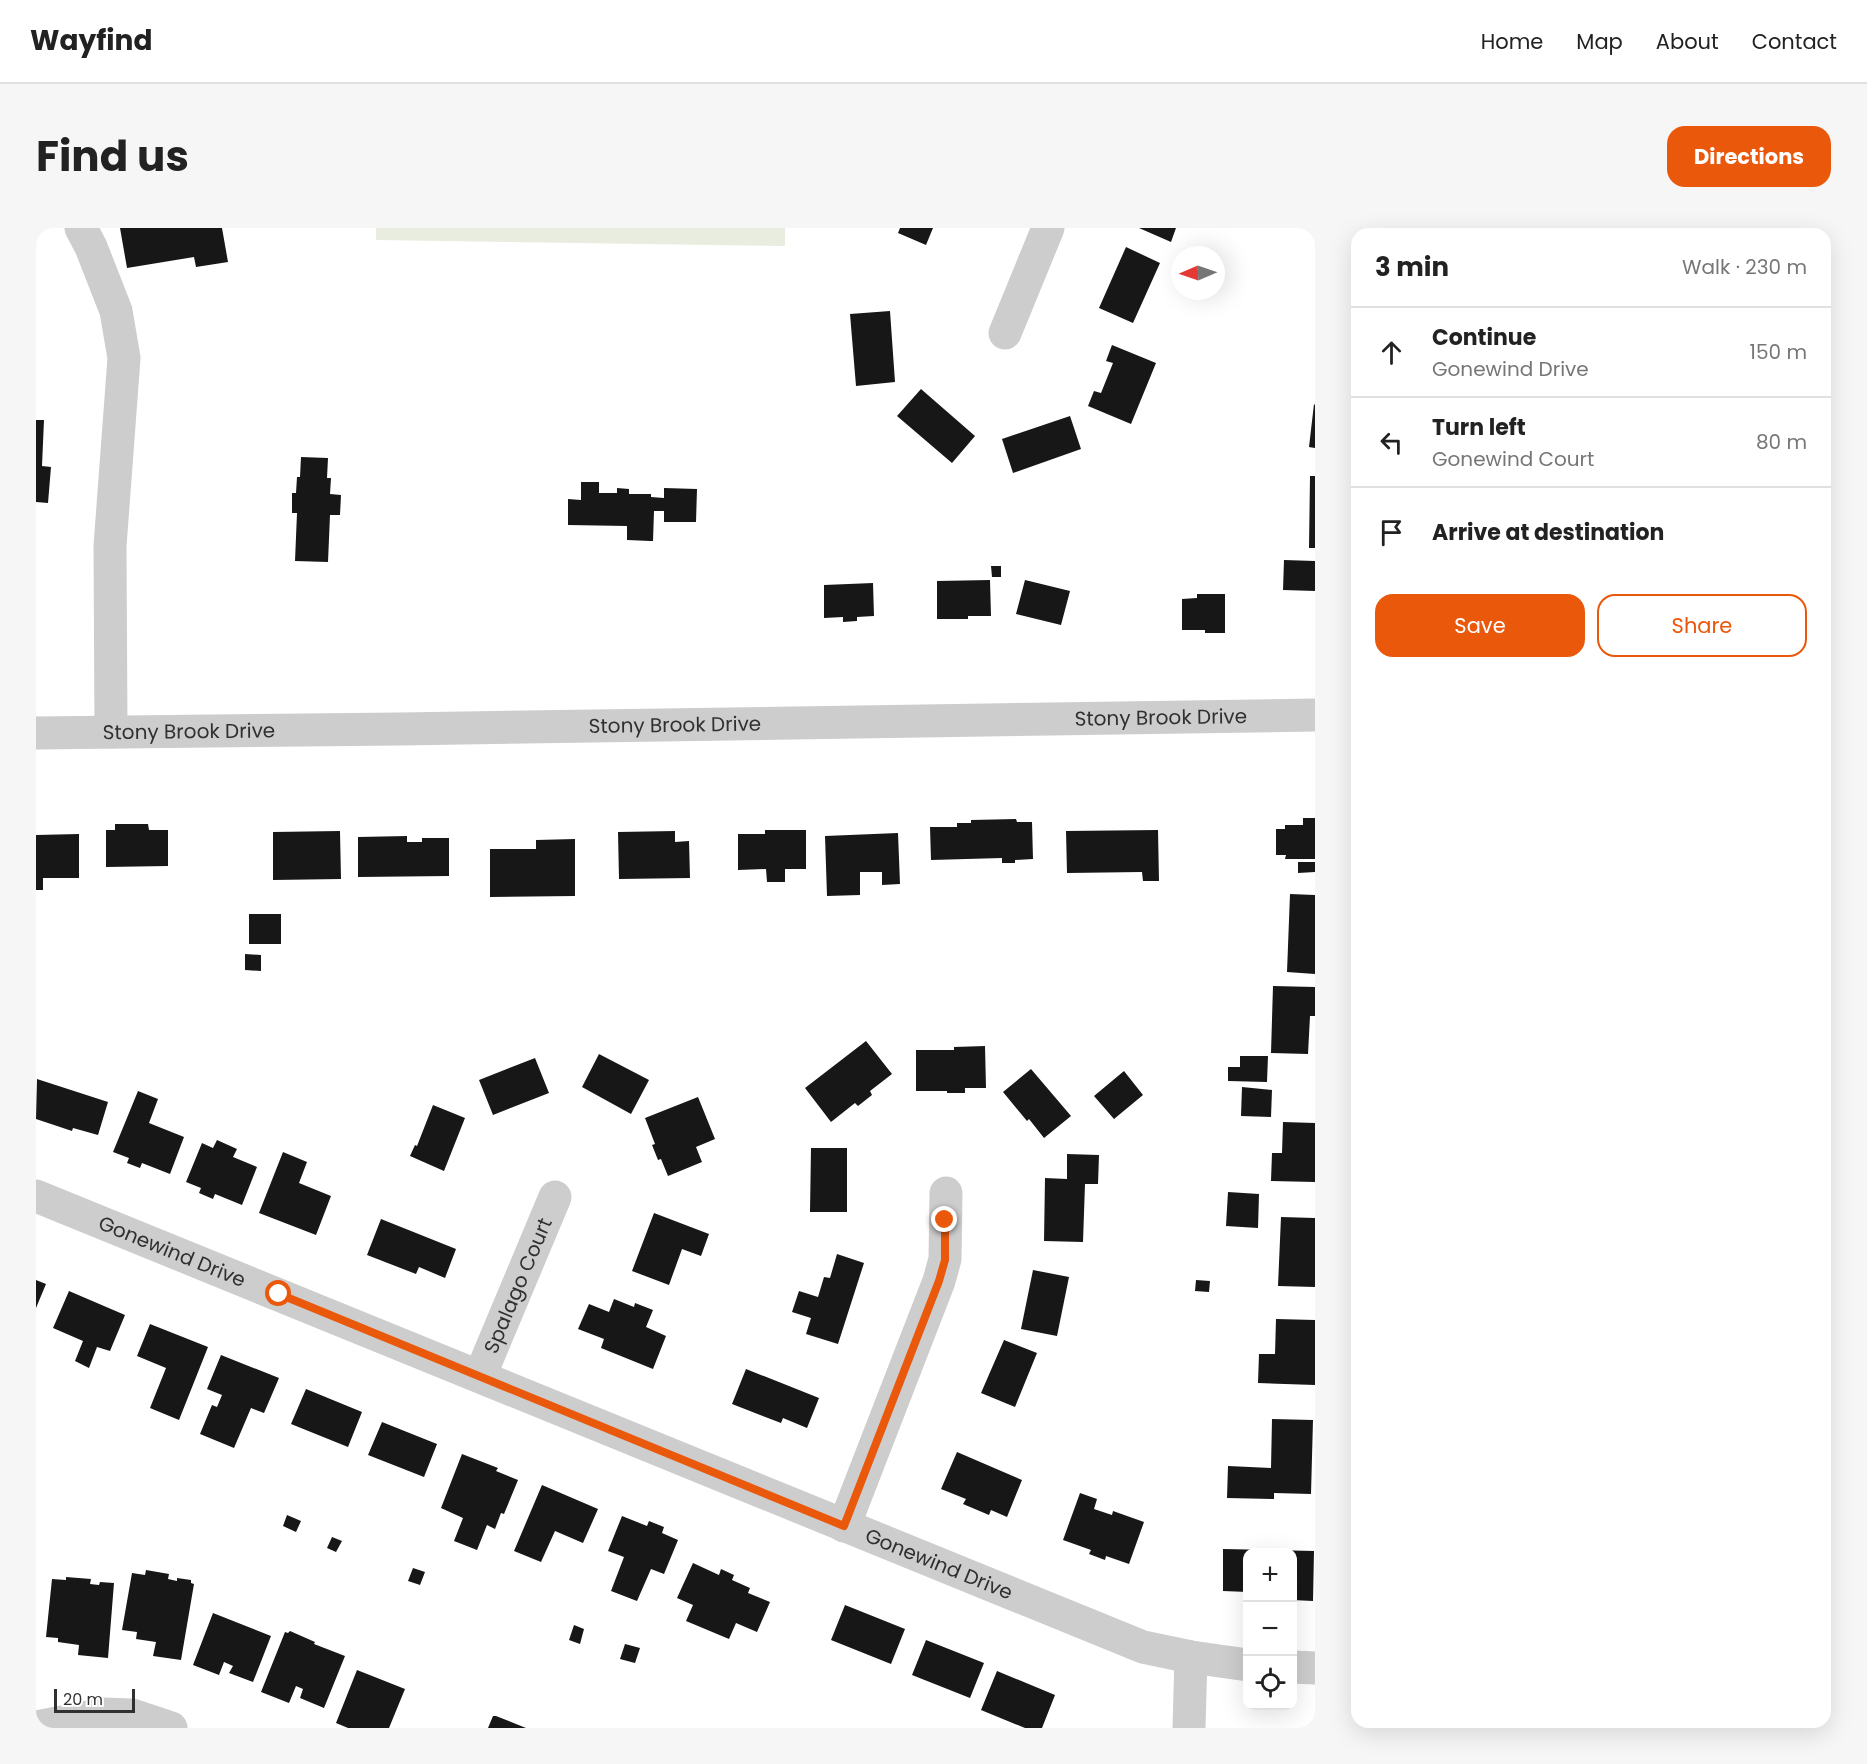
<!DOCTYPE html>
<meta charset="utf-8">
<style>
body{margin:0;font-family:Poppins,sans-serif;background:#f6f6f6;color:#222}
.controls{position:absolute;right:18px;bottom:18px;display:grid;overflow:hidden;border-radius:12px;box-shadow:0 6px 24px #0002}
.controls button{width:54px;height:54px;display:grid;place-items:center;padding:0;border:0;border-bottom:2px solid #e0e0e0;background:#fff;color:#222;font:30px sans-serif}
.compass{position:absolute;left:1135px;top:18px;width:54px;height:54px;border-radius:50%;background:#fff;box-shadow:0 6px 24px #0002;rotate:268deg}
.scale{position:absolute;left:18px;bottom:15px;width:81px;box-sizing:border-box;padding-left:6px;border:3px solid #303030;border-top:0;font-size:16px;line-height:21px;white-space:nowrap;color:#303030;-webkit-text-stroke:4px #fff;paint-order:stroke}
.stop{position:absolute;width:18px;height:18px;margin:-14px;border:4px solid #ea580c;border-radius:50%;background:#fff}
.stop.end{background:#ea580c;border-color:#fff;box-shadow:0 2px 6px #0008}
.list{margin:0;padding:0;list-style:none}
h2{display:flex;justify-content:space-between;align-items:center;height:78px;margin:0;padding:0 24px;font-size:26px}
h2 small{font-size:20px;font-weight:400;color:#767676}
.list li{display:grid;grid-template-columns:39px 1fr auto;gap:18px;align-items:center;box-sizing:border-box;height:90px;padding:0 24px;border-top:2px solid #e0e0e0}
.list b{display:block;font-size:22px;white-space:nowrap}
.list p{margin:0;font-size:20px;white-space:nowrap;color:#767676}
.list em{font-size:20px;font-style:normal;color:#767676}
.actions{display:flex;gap:12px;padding:18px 24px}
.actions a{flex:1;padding:14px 0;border:2px solid #ea580c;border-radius:18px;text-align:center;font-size:21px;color:#ea580c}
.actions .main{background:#ea580c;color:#fff}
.icon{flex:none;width:33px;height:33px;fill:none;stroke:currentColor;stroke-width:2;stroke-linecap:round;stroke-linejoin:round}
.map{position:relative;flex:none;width:1279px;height:1500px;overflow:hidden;border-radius:18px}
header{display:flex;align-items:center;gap:36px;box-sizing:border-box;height:84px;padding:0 30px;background:#fff;border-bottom:2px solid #e0e0e0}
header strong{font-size:28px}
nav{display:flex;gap:33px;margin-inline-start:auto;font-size:21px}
.intro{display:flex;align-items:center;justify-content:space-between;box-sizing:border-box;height:144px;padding:0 36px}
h1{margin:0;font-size:42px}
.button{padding:15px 27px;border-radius:18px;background:#ea580c;color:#fff;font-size:21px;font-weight:700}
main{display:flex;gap:36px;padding:0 36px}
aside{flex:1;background:#fff;border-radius:18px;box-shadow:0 6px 24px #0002}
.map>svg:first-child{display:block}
</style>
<header>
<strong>Wayfind</strong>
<nav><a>Home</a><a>Map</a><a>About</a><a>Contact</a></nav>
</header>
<div class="intro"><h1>Find us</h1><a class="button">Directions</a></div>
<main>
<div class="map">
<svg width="1279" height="1500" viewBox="0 0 1279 1500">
<rect width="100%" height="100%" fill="#fff"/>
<!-- green -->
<path fill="#e9eddf" d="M340 0H749V18L340 12Z"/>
<!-- building -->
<path fill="#171717" d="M84 0H186L192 34 160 39 158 29 91 40Z
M864 0H897L890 17 862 5Z
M1103 0H1140L1135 14Z
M1090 19 1124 35 1097 95 1063 80Z
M854 83 859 154 820 158 814 86Z
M1076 117 1120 135 1095 196 1052 178 1058 163 1065 165 1077 135 1070 133Z
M885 161 939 208 916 235 861 188Z
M1278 176 1279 177V220L1273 219Z
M1034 188 1045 221 977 245 966 211Z
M0 192H8L6 238 15 239 12 275 0 274Z
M265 229 292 230 291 250H295L294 266 305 267 304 287H294L292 334 259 333 261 285H256V265H260L261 249H264Z
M1274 248H1279V320H1273Z
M545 254H563V265H581V260L593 261V266H615V269L628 270V260L661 261 660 294H628V283H618L617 313H614L591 312V298L532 297V271L545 272Z
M1248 332 1279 333V363L1247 362Z
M955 338H965V349H956Z
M954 352 955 388H932V391H901V353Z
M989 352 1034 363 1025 397 980 386Z
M837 355 838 388 821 389V393L807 394V389L788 390V357Z
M1161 366H1189V405H1169V402H1146V371L1161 370Z
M1267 590H1279V631H1249L1250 627H1240V601H1249V597H1267Z
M980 591 981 594H996L997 631 979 632V635H966V630L895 632 894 599H921V595H935V592Z
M79 596H112L113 602H132V638L70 639V602H79Z
M729 602H770V641H749V654H731L730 641 702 642V606H729Z
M1122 602 1123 653H1107L1106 644 1031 645 1030 603Z
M304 603 305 651 237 652V604Z
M639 603V614L653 613 654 650 583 651 582 604Z
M862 605 864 656 846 657V644H824V667L791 668 789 608Z
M43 606V650H7V662H0V607Z
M371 608V614H386V610H413V648L322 649V609Z
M539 611V668L454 669V621H500V612Z
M1262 634H1279V644L1262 645Z
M1254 666 1279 667V746L1251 744Z
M213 686H245V716H213Z
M209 726 225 727V743L209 742Z
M1237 758 1279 759V788H1274L1272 826 1235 825Z
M830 813 856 846 834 863 836 867 822 878 819 875 795 894 769 860Z
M949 818 950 860H929V865H911V863H880V822H918V819Z
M563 826 613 852 595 886 546 859Z
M1204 828H1232L1231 854 1192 853V839H1204Z
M499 830 513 865 457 887 443 852Z
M995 841 1035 888 1008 910 993 891 991 893 967 864Z
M1088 843 1107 867 1078 891 1058 868Z
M1 851 72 874 62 907 37 900 36 903 0 891Z
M1206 859 1236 862 1235 889 1205 888Z
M102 863 122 871 113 895 148 909 134 946 106 935 104 940 91 935 93 930 77 924Z
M662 869 679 911 660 919 666 934 632 948 625 931 622 932 616 917 619 916 609 890Z
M397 877 429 890 408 943 374 928 379 917 381 918Z
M1247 894 1279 895V954L1235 953 1236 925H1246Z
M181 912 201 921 197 929 221 939 206 977 179 966 177 971 163 965 165 960 150 954 166 915 177 920Z
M775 920H811V984H774Z
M247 924 271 934 263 955 295 968 280 1007 223 985Z
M1031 926 1063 927 1062 956H1049L1047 1014 1008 1013 1009 950 1031 951Z
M1192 964 1223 966 1222 1000 1190 998Z
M618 985 673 1006 665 1028 646 1021 633 1057 596 1043Z
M1245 989 1279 990V1059L1242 1058Z
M345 991 420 1021 409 1050 383 1039 380 1046 331 1027Z
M801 1026 828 1035 802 1116 770 1106 775 1090 756 1084 763 1063 782 1069 788 1049 794 1050Z
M997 1042 1033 1049 1021 1108 985 1101Z
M0 1052 10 1056 0 1080Z
M1160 1052 1174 1053 1173 1064 1159 1063Z
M33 1063 89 1087 74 1123 61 1119 53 1140 39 1133 47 1113 17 1100Z
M578 1071 598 1079 599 1075 617 1082 610 1099 630 1108 617 1141 565 1120 568 1111 542 1101 553 1076 573 1084Z
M1240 1091 1279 1092V1157L1222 1155 1223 1126H1239Z
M114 1096 172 1119 143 1192 114 1180 130 1140 101 1128Z
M968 1112 1001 1125 979 1179 945 1165Z
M185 1127 243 1150 228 1185 215 1180 198 1220 164 1206 176 1177 181 1179 186 1167 171 1161Z
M710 1141 783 1170 771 1200 747 1190 745 1195 696 1176Z
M270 1161 326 1184 312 1219 255 1196Z
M1236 1191 1277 1192 1275 1266 1238 1265V1271L1191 1270 1192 1238 1235 1240Z
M346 1194 401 1216 388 1249 332 1227Z
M921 1224 986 1252 971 1289 955 1282 953 1287 927 1276 930 1271 905 1261Z
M426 1226 462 1240 460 1243 482 1252 468 1286 465 1285 459 1301 451 1297 441 1322 418 1313 427 1290 405 1280Z
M506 1257 562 1281 547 1315 519 1303 505 1334 478 1323Z
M1044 1265 1061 1271 1058 1281 1076 1287 1077 1283 1108 1294 1093 1336 1070 1328 1069 1332 1053 1326 1055 1322 1027 1312Z
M251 1287 265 1293 260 1304 247 1298Z
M586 1288 611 1298 613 1293 628 1299 626 1305 642 1312 628 1346 615 1341 601 1373 575 1363 588 1329 572 1323Z
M296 1309 306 1313 300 1324 291 1320Z
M1187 1321 1278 1323 1277 1373 1256 1372V1324H1212V1364L1187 1363Z
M657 1335 683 1347 685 1341 698 1347 696 1352 714 1360 712 1365 734 1374 721 1404 700 1395 693 1411 650 1393 657 1377 641 1370Z
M377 1340 389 1344 384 1357 372 1353Z
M110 1342 133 1346 132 1351 141 1353V1350L155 1352V1355L158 1356 145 1432 117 1428 120 1414 100 1411 101 1404 86 1402 96 1345 109 1347Z
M30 1349 55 1351 54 1356 63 1357 64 1354 78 1355 72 1430 42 1427 43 1417 22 1414V1410L10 1409 16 1351 30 1352Z
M809 1377 869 1401 855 1436 795 1412Z
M177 1385 235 1408 217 1454 193 1445 197 1438 188 1434 183 1447 157 1437Z
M538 1397 548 1401 544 1416 533 1412Z
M254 1403 279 1414 278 1416 309 1428 288 1480 264 1470 267 1461 260 1458 253 1475 225 1464 249 1404 252 1405Z
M890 1412 948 1435 934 1470 876 1447Z
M589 1416 604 1420 599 1435 584 1431Z
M321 1442 369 1461 353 1500H312L300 1495Z
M961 1443 1019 1467 1006 1500H989L945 1482Z
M457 1488H460L490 1500H452Z"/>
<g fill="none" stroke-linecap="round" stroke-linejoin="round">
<!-- minor -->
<g stroke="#cdcdcd" stroke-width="33">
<path d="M45 0 55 19 80 83 88 130 74 318 75 504"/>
<path d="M969 105 1012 0"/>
<path id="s1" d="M0 505 364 501 1279 487"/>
<path id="s2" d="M0 968 1107 1419 1155 1429 1212 1437"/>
<path id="s3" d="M444 1148 519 969"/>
<path d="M808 1298 903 1053 909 1031 910 965"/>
<path d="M1256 1439 1279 1440"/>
<path d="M0 1499 67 1486 96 1487 135 1500"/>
<path d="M1153 1500 1155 1429"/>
</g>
</g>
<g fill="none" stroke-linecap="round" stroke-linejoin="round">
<!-- route -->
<path stroke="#ea580c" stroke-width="8" d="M243 1066 808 1298 903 1053 909 1032V992"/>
</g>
<g text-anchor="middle" stroke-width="6" stroke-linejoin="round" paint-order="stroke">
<!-- street labels -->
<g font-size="20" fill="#303030" stroke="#fff">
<text dy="7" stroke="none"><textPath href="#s1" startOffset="1125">Stony Brook Drive</textPath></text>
<text dy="7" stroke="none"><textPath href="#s1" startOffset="639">Stony Brook Drive</textPath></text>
<text dy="7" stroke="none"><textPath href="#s1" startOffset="153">Stony Brook Drive</textPath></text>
<text dy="7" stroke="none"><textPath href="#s2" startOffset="147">Gonewind Drive</textPath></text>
<text dy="7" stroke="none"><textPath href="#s3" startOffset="98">Spalago Court</textPath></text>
<text dy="7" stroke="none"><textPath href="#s2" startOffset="975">Gonewind Drive</textPath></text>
</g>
</g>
</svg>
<div class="controls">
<button>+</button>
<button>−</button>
<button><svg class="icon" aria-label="locate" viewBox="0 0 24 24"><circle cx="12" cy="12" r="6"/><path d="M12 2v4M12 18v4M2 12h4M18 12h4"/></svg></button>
</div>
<svg class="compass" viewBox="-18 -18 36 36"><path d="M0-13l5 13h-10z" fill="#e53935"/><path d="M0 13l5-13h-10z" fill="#767676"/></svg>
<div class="scale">20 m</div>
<div class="stop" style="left:243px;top:1066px"></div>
<div class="stop end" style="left:909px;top:992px"></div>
</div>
<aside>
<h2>3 min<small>Walk · 230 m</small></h2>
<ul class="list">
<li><svg class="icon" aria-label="ahead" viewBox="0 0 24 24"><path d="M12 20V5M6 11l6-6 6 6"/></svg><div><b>Continue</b><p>Gonewind Drive</p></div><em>150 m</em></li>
<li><svg class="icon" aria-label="left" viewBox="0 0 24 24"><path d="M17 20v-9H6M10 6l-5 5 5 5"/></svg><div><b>Turn left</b><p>Gonewind Court</p></div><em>80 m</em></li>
<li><svg class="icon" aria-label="arrive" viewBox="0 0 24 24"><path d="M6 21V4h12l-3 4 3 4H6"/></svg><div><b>Arrive at destination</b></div></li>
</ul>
<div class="actions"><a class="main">Save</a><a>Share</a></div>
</aside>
</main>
